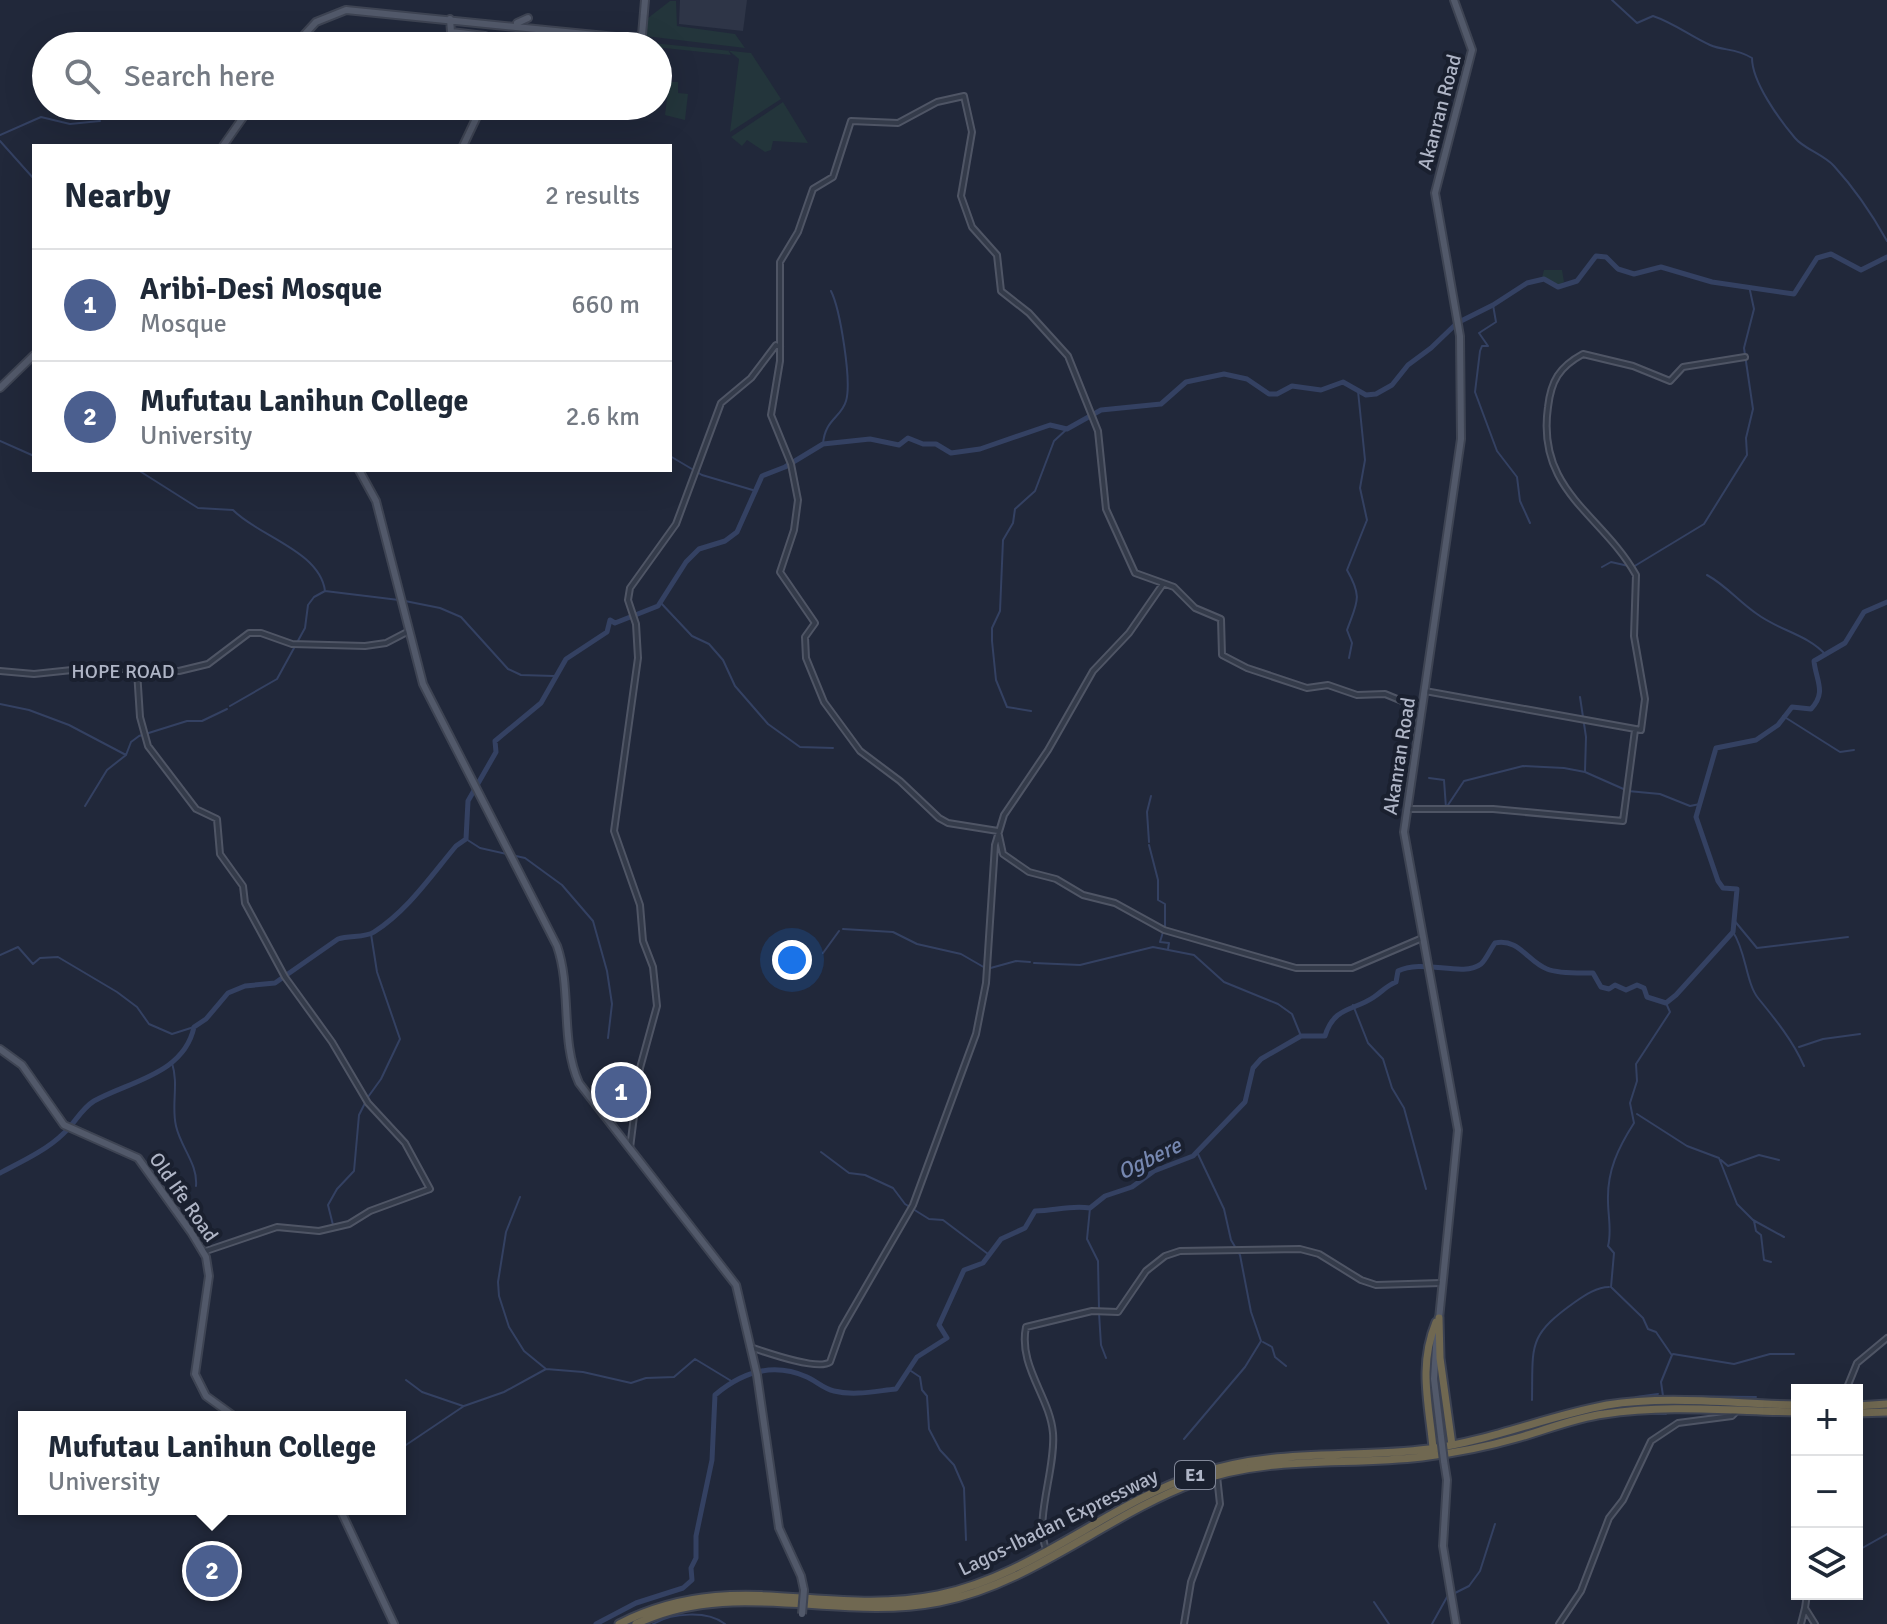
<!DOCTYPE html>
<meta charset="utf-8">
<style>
body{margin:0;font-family:Signika,sans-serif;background:#f2f2f3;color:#1f2937}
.controls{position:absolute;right:24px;bottom:24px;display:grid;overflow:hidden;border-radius:0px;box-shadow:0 8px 32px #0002}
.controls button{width:72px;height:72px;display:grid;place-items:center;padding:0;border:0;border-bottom:2px solid #e0e1e3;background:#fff;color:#1f2937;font:40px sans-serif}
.you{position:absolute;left:792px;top:960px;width:28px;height:28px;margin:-20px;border:6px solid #fff;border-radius:50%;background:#1a73e8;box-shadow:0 0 0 12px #1a73e833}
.badge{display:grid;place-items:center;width:52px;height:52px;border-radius:50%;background:#4b5f8f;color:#fff;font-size:26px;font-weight:700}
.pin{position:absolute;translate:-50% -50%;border:4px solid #fff;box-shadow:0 2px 8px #0006}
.popup{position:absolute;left:18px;top:1411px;width:388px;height:104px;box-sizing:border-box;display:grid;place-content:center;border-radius:0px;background:#fff;filter:drop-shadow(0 2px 6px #0005);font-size:26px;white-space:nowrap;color:#747a83}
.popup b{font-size:30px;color:#1f2937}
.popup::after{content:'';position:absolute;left:50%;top:100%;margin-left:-16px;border:16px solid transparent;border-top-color:#fff}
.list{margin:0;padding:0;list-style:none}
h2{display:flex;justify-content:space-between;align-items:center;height:104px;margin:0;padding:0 32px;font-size:34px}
h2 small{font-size:26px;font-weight:400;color:#747a83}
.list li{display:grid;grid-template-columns:52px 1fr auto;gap:24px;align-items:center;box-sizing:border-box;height:112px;padding:0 32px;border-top:2px solid #e0e1e3}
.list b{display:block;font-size:30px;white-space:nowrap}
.list p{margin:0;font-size:26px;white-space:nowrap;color:#747a83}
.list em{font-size:26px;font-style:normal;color:#747a83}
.icon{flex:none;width:44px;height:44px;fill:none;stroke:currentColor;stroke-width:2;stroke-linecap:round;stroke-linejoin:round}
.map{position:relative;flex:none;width:1887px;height:1624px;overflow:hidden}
.search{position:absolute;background:#fff;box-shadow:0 8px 32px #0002;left:32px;top:32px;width:640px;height:88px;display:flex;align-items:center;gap:20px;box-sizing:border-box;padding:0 28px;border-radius:44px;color:#747a83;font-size:30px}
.panel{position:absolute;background:#fff;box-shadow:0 8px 32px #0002;left:32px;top:144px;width:640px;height:328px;border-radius:0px}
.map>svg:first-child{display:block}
</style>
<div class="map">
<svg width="1887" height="1624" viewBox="0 0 1887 1624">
<rect width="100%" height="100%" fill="#21283a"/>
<!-- airport -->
<path fill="#2e3547" d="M680 0H747L743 31 679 24Z"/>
<!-- green -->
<path fill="#23353b" d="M670 1H676L677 26 735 34 745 48 645 36 648 18Z
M613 39 751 53 781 99 730 132 739 59 728 50 731 55 607 42Z
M669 82H678V93L688 94 685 120 665 115Z
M783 102 808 143 773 141 771 150 765 152 747 140 742 146 731 137Z
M1544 270H1562L1564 282 1558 286 1542 278Z"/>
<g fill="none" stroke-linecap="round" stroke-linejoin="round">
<!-- stream -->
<path stroke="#344162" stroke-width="2" d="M1612 0 1637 23 1653 16C1674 23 1690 36 1710 45 1724 51 1736 48 1752 58 1752 82 1779 119 1795 138 1804 149 1823 154 1834 166 1855 189 1872 214 1887 241
M0 135 41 117 70 124 100 121
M0 141 34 179
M1493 305 1496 322 1479 333 1488 346H1482L1480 351 1475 392 1497 451 1517 477 1520 501 1530 523
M0 441 34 456
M823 444C825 419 841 418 846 401 852 381 840 309 831 291
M670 456 702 475 756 491
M138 470 198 508 233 510C258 536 320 551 325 591
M1602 567 1611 562 1633 567 1704 524 1747 455 1746 438 1753 409 1744 348 1754 309 1749 286
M1707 575C1727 586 1739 602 1757 614 1780 631 1807 634 1826 655
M405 601 440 608 461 617 508 669 521 675 554 676
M660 602 692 636 709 644 723 660 735 686 768 724 800 747 833 748
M1349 658 1352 643 1347 630C1357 602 1363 598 1347 570L1367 520 1360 488 1365 460 1358 391
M1580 697 1586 737 1585 771
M0 704 29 710 69 725 126 755
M230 706 277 679 305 628 308 605 314 597 325 591 399 600
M1031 711 1007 707 996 680 992 641V628L1000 611 1003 540 1013 523 1015 509 1035 491 1054 441 1067 429
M1783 716 1840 752 1854 750
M1429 778 1444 780 1446 808 1464 781 1523 766 1564 768 1585 772 1628 791 1660 794 1690 806 1700 804
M85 806 107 770 126 755 131 742 139 736 187 721H202L227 709
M466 839 480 848 525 858 562 885 593 921 607 971 612 1004 608 1038
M1149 842 1147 812 1151 796
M1149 845 1158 880V900L1165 904V928
M1733 919 1757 948 1848 937
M843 929 893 932 917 944 961 954 987 969 1016 961 1030 962
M1163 932 1160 942 1169 943 1168 949
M1733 932C1746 951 1746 983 1758 998 1776 1020 1793 1041 1804 1066
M823 953 839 931
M0 955 18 947 33 964 40 958 58 957 117 992 137 1007 149 1024 172 1034 194 1027
M1034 963 1080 965 1153 947 1194 955 1224 982 1278 1004 1292 1014 1301 1036
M1666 1003 1670 1012 1636 1064 1637 1081 1630 1103 1634 1123C1618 1148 1607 1171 1608 1201 1608 1216 1612 1231 1608 1246L1614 1253 1611 1287 1643 1318 1648 1329 1656 1332 1671 1354
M1353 1005 1368 1043 1383 1059 1392 1088 1404 1108 1426 1189
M1799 1047 1823 1039 1860 1034
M172 1063C179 1085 171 1105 176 1126 181 1148 198 1164 196 1186
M368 1097 381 1079 400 1039 377 972 371 934
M1637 1114 1687 1146 1719 1158 1737 1204 1753 1220 1784 1237
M821 1152 849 1173 865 1175 893 1188 905 1204 929 1219 943 1220 988 1254
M1721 1160 1728 1166 1759 1155 1779 1160
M520 1197 506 1232 498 1282 499 1296 509 1327 524 1351 546 1369
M1090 1208 1087 1239 1098 1261 1099 1309
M1754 1221 1756 1231 1761 1235 1764 1260 1771 1262
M333 1225 328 1205 337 1189 354 1171 359 1115 365 1103
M1099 1313 1101 1345 1106 1358
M1263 1342 1272 1347 1275 1357 1286 1366
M1673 1354 1734 1364 1770 1354H1794
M911 1371 920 1377 922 1390 927 1396 929 1429 940 1450 954 1465 964 1488 966 1540
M406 1380 422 1392 463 1406
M1663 1396 1661 1382 1672 1355
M1663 1396 1756 1397
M1636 1397 1658 1394
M1532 1400C1533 1345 1527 1336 1575 1302 1585 1295 1597 1287 1609 1287
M37 1413 62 1417
M1630 1414H1666L1664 1402
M96 1417H100
M1184 1439 1245 1367 1261 1341 1251 1312 1240 1255 1231 1240 1224 1209 1197 1152
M400 1449 464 1406 504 1392 546 1369 583 1372 631 1383 646 1378 674 1377 695 1359 733 1382
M1857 1551 1887 1534
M1374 1602 1389 1624
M653 1624C672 1613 707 1610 725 1624
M1432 1624 1447 1597 1469 1586 1480 1571 1495 1524"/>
<!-- river -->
<path stroke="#344162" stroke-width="5" d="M0 1173C21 1162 47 1150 64 1133 75 1123 81 1109 94 1101 130 1081 184 1074 194 1027L206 1019 228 993 245 986 275 983 338 939C349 935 365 938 374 932 408 910 430 877 456 846L466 839 468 801 496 752 495 741 541 703 566 659 607 632 610 620 615 623 658 606 686 562 699 549 725 541 737 532 762 476 785 467 823 444 870 439 899 445 908 438 923 444H936L951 453 980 449 1050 425 1067 429 1101 410 1161 404 1186 382 1224 374 1247 379 1269 394H1277L1292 386 1321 390 1343 382 1366 395 1376 394 1392 385 1408 365 1431 348 1457 323 1493 305 1527 283 1544 279 1558 287 1577 281 1596 256 1606 257 1618 269 1634 274 1661 267 1712 282 1794 294 1817 258 1831 254 1861 270 1887 257
M596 1624 636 1603 683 1588 692 1580 691 1568 696 1558V1536L712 1460 715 1395C742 1372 773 1362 807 1377 816 1381 824 1389 834 1391 854 1396 876 1391 896 1389L917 1357 947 1338 939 1325 964 1270 983 1263 1001 1239 1025 1228 1035 1211C1055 1211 1069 1205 1090 1208L1105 1196 1132 1187 1154 1171 1193 1156 1245 1102 1253 1068 1261 1059 1301 1036H1325C1334 1006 1354 1011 1374 997 1383 991 1386 986 1396 982L1398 971C1422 958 1463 978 1481 964 1486 960 1491 948 1495 943 1519 938 1528 962 1547 969 1559 974 1579 973 1593 973L1601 987 1609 989 1615 985 1626 990 1637 985 1644 988 1647 997 1666 1003 1676 995 1733 932 1737 889 1723 888 1718 881 1696 817 1716 748 1756 740 1778 725 1792 707 1811 709C1827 692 1816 681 1814 661L1845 643 1864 612 1887 602"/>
<defs>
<path id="minor" d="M0 671 34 674 91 668 179 671 208 664 249 633H261L292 644 365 646 386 643 409 631
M137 671 140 717 148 746 196 809 217 819 220 854 243 886 245 903 285 977 332 1042 368 1103 405 1143 430 1189 370 1211 349 1224 319 1231 277 1227 203 1252
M1425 691 1641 730 1645 699 1634 636 1636 575C1602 514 1536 491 1548 407 1551 381 1559 367 1583 354L1633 366 1670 381 1683 367 1745 357
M1419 708 1385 694 1357 695 1328 685 1307 688 1247 668 1222 655 1221 619 1195 608 1174 587 1135 573 1106 509 1098 431 1068 356 1029 313 1001 291 997 255 972 227 961 196 972 132 964 96 937 102 898 123 851 121 833 177 813 189 798 232 780 262V361L771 415 791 464 798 500 794 530 780 572 815 623 805 637 806 658 824 702 860 751 900 781 939 818 948 823 998 831 1003 854 1029 872 1056 879 1083 895 1115 903 1164 930 1296 968H1352L1420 939
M1409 809H1493L1623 821 1635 730
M630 1148 640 1068 657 1006 653 967 643 941 640 905 614 831 638 658 636 624 628 600 630 588 676 524 721 403 751 378 776 345 780 347
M750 1347C765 1352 818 1371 830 1362L842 1328 913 1205 976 1034 986 983 995 845 1004 815 1048 750 1093 671 1129 633 1163 584
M1846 1390 1857 1363 1887 1338
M1046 1549C1034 1519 1056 1468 1053 1433 1050 1397 1018 1366 1026 1327L1092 1311 1118 1312 1146 1271 1165 1256 1180 1251 1300 1249 1319 1254 1361 1280 1376 1285 1441 1283
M1807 1594 1805 1608 1815 1624
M1184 1624 1191 1582 1220 1504 1217 1476
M1559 1624 1581 1591 1609 1518 1623 1500 1651 1441 1678 1423 1732 1416 1737 1411
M1801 1624 1805 1608"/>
<path id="major" d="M450 19 451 32 485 36 482 46
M517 23 528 18
M294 46 316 22 346 10 636 39 642 35 645 0
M223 146 251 106
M463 146 482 106
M0 388 34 355
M359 470 376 501 423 684 557 946C572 989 560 1041 579 1083L736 1285 757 1375 779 1528 801 1576 804 1590
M0 1049 22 1065 64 1125 138 1158 191 1232 206 1257 209 1276 195 1374 206 1396 235 1417
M1439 1319 1458 1130 1404 832 1461 439 1460 336 1435 193 1472 50 1454 0
M1437 1331 1434 1379 1441 1437
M1444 1461 1447 1480 1443 1546 1456 1624
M340 1509 394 1624"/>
<path id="highway" d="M1439 1318 1440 1358 1452 1445
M1857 1406 1887 1404
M1857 1413 1887 1412
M1433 1448C1429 1404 1418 1366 1436 1322
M619 1624C733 1566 823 1618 938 1595 1032 1576 1108 1504 1198 1474 1274 1448 1350 1459 1429 1449 1490 1441 1547 1416 1607 1405 1668 1395 1735 1404 1797 1405
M636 1624C732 1577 838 1622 939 1602 1032 1584 1108 1514 1196 1482 1270 1455 1345 1466 1422 1457 1454 1453 1486 1447 1517 1438 1546 1430 1574 1418 1604 1414 1667 1404 1733 1411 1797 1412"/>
</defs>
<!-- minor casing -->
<use href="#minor" stroke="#4f5565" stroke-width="8"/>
<!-- major casing -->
<use href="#major" stroke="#3e4453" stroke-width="10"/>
<!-- highway casing -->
<use href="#highway" stroke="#3c4252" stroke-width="11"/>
<!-- minor -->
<use href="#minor" stroke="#343b4a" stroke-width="4"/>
<!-- major -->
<use href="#major" stroke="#52596a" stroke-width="6"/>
<!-- highway -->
<use href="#highway" stroke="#706851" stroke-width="7"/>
<defs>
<path id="major-bridge" d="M1441 1437 1444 1461
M802 1614 804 1590"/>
</defs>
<!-- major-bridge casing -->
<use href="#major-bridge" stroke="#3e4453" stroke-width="10" stroke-linecap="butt"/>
<!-- major-bridge -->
<use href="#major-bridge" stroke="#52596a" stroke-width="6"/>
</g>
<g text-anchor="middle" stroke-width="8" stroke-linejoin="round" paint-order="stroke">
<!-- shield labels -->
<rect fill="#1a202f" stroke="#828899" stroke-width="2" x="1175" y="1461" width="40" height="28" rx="6"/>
<g font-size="18" font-weight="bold" fill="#afb5c6">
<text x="1195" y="1481">E1</text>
</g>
<!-- street labels -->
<g font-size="20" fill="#afb5c6" stroke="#1a202f">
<text transform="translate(1439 112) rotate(-75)" y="7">Akanran Road</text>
<text x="123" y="678">HOPE ROAD</text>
<text transform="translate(1399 756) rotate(-81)" y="7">Akanran Road</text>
<text transform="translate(184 1197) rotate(55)" y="7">Old Ife Road</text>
<text transform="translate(1058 1522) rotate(-26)" y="7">Lagos-Ibadan Expressway</text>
</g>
<!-- water labels -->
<g font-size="22" font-style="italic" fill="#7687b0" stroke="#1a202f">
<text transform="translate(1149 1158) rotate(-26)" y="8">Ogbere</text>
</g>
</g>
</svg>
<div class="controls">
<button>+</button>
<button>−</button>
<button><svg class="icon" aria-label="layers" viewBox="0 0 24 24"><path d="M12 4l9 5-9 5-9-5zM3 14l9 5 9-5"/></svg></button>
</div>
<div class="you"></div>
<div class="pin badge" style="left:621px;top:1092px">1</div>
<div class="pin badge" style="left:212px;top:1571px">2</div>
<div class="popup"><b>Mufutau Lanihun College</b>University</div>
<div class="search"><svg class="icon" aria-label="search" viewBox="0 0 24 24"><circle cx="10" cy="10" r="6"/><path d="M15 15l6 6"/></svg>Search here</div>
<section class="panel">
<h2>Nearby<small>2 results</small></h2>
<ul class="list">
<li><span class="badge">1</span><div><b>Aribi-Desi Mosque</b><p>Mosque</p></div><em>660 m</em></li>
<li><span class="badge">2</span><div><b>Mufutau Lanihun College</b><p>University</p></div><em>2.6 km</em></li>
</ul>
</section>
</div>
